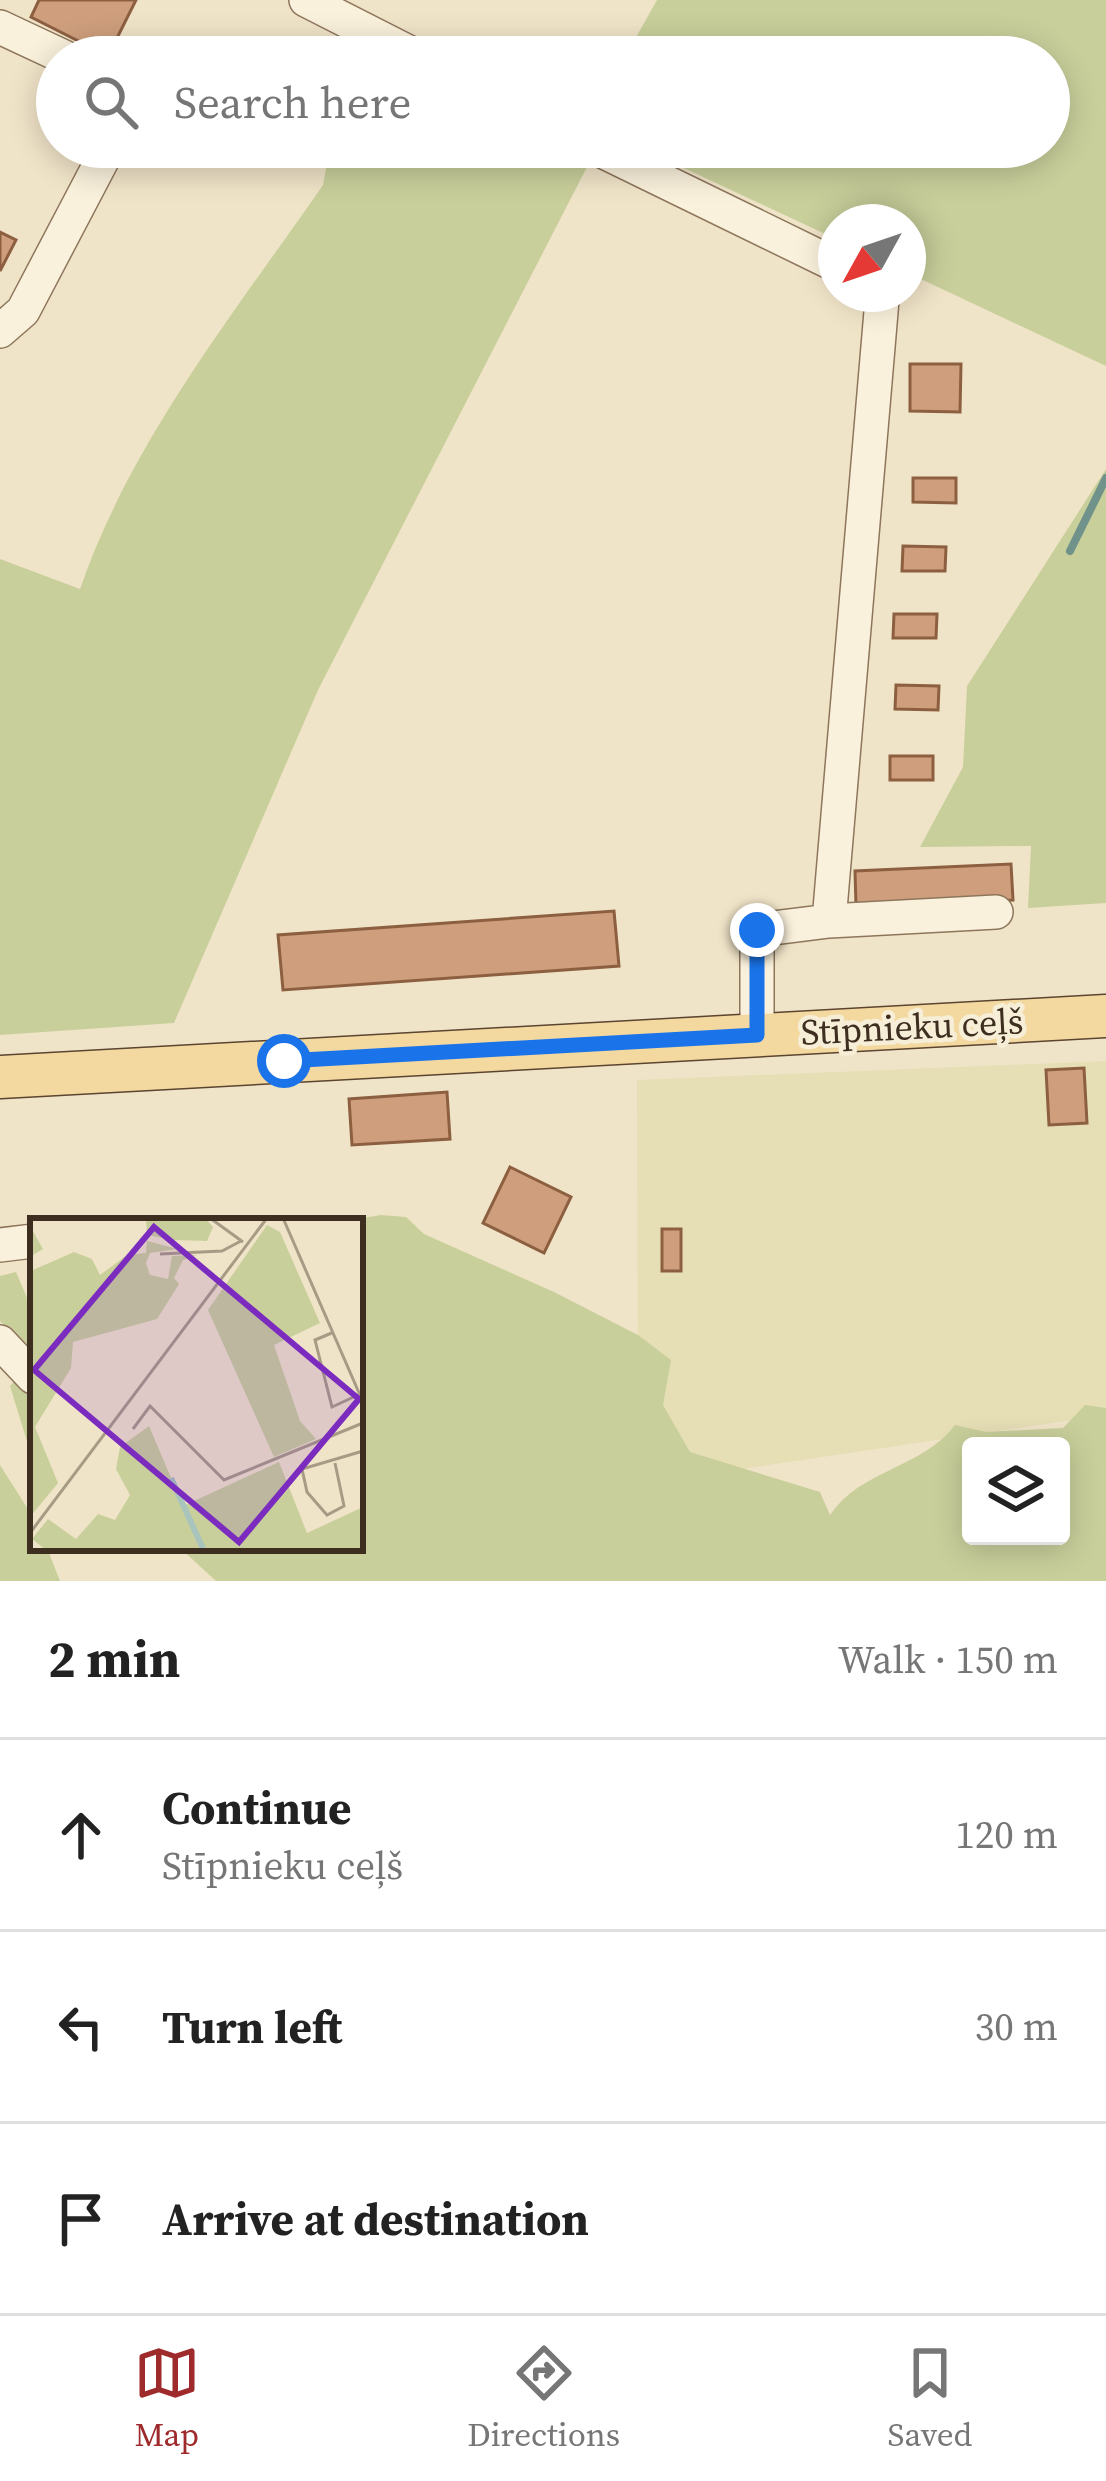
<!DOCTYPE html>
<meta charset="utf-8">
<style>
body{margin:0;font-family:"Source Serif 4",serif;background:#f2f2f2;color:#222}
.controls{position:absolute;right:36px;bottom:36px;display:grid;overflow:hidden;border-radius:12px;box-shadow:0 6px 30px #0003}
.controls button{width:108px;height:108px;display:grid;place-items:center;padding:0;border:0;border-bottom:3px solid #e0e0e0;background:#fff;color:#222;font:60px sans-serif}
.compass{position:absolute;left:818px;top:204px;width:108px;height:108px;border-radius:50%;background:#fff;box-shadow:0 6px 30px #0003;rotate:230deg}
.stop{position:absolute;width:36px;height:36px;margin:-27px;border:9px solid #1a73e8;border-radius:50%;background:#fff}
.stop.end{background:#1a73e8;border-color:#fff;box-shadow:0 3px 12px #0008}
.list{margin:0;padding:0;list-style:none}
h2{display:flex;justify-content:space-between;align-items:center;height:156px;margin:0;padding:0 48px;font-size:51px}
h2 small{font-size:39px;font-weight:400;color:#767676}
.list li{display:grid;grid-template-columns:78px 1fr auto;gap:36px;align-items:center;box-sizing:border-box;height:192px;padding:0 48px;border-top:3px solid #e0e0e0}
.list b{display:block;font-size:45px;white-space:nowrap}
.list p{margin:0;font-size:39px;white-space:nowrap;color:#767676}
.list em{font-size:39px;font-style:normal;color:#767676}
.icon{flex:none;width:66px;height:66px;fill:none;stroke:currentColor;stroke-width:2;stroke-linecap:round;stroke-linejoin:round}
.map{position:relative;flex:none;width:1106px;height:1581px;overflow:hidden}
.search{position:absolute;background:#fff;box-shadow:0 6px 30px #0003;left:36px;right:36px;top:36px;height:132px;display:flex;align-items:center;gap:30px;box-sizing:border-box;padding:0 42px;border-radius:66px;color:#767676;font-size:45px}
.sheet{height:732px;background:#fff}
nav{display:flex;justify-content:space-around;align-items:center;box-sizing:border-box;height:168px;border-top:3px solid #e0e0e0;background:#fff;font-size:33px;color:#767676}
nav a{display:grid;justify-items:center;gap:6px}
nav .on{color:#9e2a2b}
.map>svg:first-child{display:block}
</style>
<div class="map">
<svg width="1106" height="1581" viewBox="0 0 1106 1581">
<rect width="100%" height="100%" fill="#f0e4c8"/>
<!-- farmland -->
<path fill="#e6deb5" d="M1106 1061V1415L735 1470 638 1473 637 1080Z"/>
<!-- green -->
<path fill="#c9cf9b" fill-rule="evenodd" d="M657 0H1106V366L908 273V222H836V239L639 147H1049V57H625Z
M330 147H549L587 167 318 690 174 1023 0 1035V559L80 589C131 441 235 312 323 185Z
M1106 469V903L1028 908 1031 846 920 847 963 767 967 686Z
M381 1215 406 1217 424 1234 554 1292 638 1335 671 1360 663 1405 690 1452 820 1492 830 1515C861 1469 923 1468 955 1425L986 1432 1063 1428 1085 1405 1106 1408V1581H216L180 1548H360V1221H345ZM1061 1446V1536H971V1446Z
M16 1272 33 1312V1356L0 1321V1276Z
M17 1378 33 1392V1461L10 1386Z
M0 1465 33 1517V1548H47L60 1581H0Z"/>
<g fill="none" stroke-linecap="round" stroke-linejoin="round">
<!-- stream -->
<path stroke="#6f938a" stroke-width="8" d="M1070 551 1106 478"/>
</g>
<!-- building -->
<path fill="#cf9f7d" stroke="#8d5f41" stroke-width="3" d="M39 0H136L108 56 31 17Z
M0 232 16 240 0 271Z
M910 364H961L960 412 910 411Z
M913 478H956V503L913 502Z
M903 546 946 547 945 571H902Z
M894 614H937L936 638H893Z
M896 685 939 686 938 710 895 709Z
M890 756H933V780H890Z
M1011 864 1013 900 856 907 855 871Z
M614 911 619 966 283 990 278 935Z
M1084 1068 1087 1123 1049 1125 1046 1070Z
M447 1092 450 1139 352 1145 349 1099Z
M510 1167 571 1197 544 1253 483 1223Z
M662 1229H681V1271H662Z"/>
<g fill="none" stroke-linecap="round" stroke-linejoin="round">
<defs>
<path id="minor" d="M306 0 418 57
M0 27 64 57
M594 147 836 265
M876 294 882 300 829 921 996 912
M0 331 23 311 109 147
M757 1035V930L829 921
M0 1245 33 1241
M0 1342 33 1377"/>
<path id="major" d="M0 1077 1106 1016"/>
</defs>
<!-- minor casing -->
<use href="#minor" stroke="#8d765c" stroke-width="36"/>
<!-- major casing -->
<use href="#major" stroke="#5b4430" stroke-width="45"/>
<!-- minor -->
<use href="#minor" stroke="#faf1dc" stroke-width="33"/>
<!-- major -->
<use href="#major" stroke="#f3d9a0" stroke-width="42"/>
</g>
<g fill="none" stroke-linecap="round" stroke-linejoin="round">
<!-- route -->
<path stroke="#1a73e8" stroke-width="15" d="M284 1061 757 1035V930"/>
</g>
<g text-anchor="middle" stroke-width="9" stroke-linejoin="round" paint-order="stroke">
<!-- street labels -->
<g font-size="36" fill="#3d2e20" stroke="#f7eed8">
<text transform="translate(912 1026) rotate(-3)" y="13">Stīpnieku ceļš</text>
</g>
</g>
<!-- overview -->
<g transform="translate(30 1218)">
<rect width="333" height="333" fill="#f0e4c8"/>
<path d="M116 0H175L183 9 177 23 143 22 117 17ZM237 7 250 14 290 105 244 127 270 203 286 221 244 239 178 92ZM0 8 13 31 3 37V52L44 34 62 41 70 57 97 37 116 35 117 23 148 31 120 35 116 45 120 57 138 61 142 38 167 37 153 42 144 60 149 66 127 101 43 124 41 150 5 209 28 265 0 299ZM119 208 153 288 249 244 277 315 333 289V333H17L2 321 18 301 46 321 68 296 85 302 100 277 86 251 90 229Z" fill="#c9cf9b"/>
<path fill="none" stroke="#a9c4bc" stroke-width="6" d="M141 260 174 333"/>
<path fill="none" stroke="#a89b85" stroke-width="3" d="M180 0 213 24M253 0 333 184M130 36 192 33 211 23M304 114 285 122 302 189 330 176M103 211 120 188 194 262 333 205M305 245 314 288 297 297 277 274 272 251 333 233M0 315 237 0"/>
<path fill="#7b2cbf" fill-opacity="0.15" stroke="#7b2cbf" stroke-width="6" d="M124 9 329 181 209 324 4 152Z"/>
<rect width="333" height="333" fill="none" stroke="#3d2e20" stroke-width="6"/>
</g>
</svg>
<div class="controls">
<button><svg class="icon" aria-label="layers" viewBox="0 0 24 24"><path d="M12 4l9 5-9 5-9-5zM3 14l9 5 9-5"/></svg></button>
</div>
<svg class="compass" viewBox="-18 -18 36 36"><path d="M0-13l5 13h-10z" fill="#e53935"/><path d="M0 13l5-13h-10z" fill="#767676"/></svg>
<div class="stop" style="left:284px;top:1061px"></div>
<div class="stop end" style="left:757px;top:930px"></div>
<div class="search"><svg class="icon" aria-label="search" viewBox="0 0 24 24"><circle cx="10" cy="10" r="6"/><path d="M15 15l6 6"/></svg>Search here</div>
</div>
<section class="sheet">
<h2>2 min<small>Walk · 150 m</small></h2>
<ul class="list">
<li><svg class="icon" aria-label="ahead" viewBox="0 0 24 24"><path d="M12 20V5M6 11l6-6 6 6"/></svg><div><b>Continue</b><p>Stīpnieku ceļš</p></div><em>120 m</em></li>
<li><svg class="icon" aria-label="left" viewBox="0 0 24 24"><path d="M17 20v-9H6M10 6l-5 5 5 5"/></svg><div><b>Turn left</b></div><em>30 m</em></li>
<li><svg class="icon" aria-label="arrive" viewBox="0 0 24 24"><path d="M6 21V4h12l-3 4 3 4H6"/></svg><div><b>Arrive at destination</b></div></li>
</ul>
</section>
<nav>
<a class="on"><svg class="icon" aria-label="map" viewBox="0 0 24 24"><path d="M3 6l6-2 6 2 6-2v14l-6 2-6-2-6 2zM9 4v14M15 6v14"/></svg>Map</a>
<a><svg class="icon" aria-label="directions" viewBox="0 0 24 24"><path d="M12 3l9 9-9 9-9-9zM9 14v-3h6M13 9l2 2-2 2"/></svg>Directions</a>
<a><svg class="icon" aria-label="saved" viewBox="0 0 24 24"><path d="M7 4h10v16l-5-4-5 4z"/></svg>Saved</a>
</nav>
